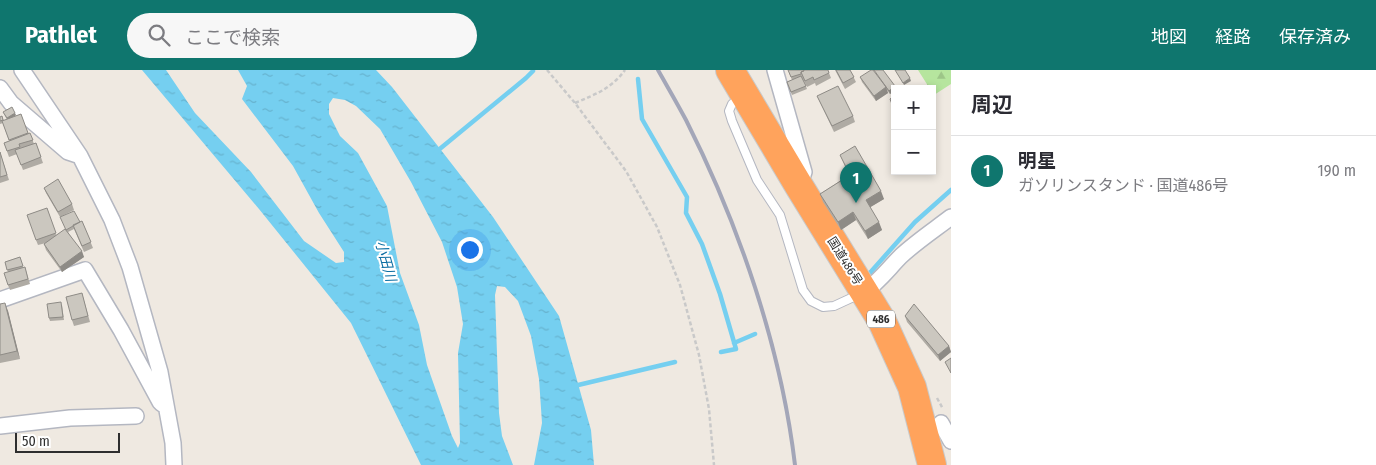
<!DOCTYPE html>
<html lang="ja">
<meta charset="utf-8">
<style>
body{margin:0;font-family:"Fira Sans Condensed","Noto Sans JP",sans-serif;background:#f7f7f7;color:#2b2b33}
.controls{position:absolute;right:15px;top:15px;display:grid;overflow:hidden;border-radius:0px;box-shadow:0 2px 8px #0003}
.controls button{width:45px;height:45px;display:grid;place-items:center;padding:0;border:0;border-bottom:1px solid #e1e1e2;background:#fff;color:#2b2b33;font:25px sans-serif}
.scale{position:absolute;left:15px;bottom:12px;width:105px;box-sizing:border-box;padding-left:5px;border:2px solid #2e2e2e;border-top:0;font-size:14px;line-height:18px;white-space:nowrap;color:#2e2e2e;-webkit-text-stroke:4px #fff;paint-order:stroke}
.you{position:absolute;left:469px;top:179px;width:18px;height:18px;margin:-12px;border:4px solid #fff;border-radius:50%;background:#1a73e8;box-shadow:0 0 0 8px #1a73e833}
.badge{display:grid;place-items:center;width:32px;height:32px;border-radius:50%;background:#0f766e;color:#fff;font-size:16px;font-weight:700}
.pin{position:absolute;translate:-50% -41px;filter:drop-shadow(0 1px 2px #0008)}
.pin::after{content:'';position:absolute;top:26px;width:18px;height:15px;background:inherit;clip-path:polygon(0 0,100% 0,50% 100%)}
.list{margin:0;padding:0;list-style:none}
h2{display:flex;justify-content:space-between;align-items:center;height:65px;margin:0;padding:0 20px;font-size:21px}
h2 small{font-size:16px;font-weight:400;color:#7c7c81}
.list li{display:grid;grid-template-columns:32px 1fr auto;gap:15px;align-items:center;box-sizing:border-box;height:70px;padding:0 20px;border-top:1px solid #e1e1e2}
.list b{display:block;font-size:19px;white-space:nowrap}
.list p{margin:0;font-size:16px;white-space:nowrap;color:#7c7c81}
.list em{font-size:16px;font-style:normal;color:#7c7c81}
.icon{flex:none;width:28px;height:28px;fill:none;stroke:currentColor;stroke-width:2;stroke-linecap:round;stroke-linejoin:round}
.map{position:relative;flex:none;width:951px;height:395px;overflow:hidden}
header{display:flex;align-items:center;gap:30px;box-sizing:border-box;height:70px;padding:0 25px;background:#0f766e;color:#fff}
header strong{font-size:24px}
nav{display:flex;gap:28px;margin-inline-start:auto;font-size:18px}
.search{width:350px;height:45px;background:#f7f7f7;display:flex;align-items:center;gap:12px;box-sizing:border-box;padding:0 18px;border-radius:28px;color:#7c7c81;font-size:19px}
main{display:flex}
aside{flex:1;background:#fff}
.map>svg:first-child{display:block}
</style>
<header>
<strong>Pathlet</strong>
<div class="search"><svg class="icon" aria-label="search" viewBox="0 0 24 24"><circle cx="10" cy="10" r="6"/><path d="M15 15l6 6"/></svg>ここで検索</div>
<nav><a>地図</a><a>経路</a><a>保存済み</a></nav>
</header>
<main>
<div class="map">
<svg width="951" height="395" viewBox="0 0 951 395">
<defs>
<pattern id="forest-firs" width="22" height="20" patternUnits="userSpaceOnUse" patternTransform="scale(1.25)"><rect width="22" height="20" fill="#b6e59e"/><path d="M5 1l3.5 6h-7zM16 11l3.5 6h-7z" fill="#9dc588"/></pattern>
<pattern id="water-ripples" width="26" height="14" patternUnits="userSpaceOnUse" patternTransform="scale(1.25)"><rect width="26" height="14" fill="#75cff0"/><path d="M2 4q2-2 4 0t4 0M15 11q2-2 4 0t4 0" fill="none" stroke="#66b2ce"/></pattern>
</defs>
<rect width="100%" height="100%" fill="#efe9e1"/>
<!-- forest -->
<path fill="url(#forest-firs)" d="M918 0H951V14L934 25 932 23V19H930Z"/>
<!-- water -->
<path fill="url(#water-ripples)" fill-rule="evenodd" d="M142 0H166L195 43 251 102 304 171 336 193 344 192V182L319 143 293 96 242 29 247 16 238 0H376L392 17 493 147 559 246 591 360 594 395H534L542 353 539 309 531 266 518 231 505 217 497 216 495 225 499 343 502 366 513 395H421L351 253 259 139ZM333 28 345 30 356 36 380 59 411 112 442 172 457 217 463 254 458 283 460 373 458 378 452 366 427 295 419 255 400 203 387 136 358 83 340 66 329 44V34Z"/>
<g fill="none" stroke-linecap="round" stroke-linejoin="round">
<!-- stream -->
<path stroke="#75cff0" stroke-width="4.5" d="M638 9 642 49 687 127 686 143 702 174 720 224 736 279 721 282
M436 82 526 8 533 1
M868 205 915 152 951 120
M734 273 755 264
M574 316 675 292"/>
<defs>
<path id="lane" d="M741 27 732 34 729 41 732 51 757 110 780 145 803 220 811 231 823 237 834 236 860 224"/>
<path id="street" d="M22 0 80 86 112 150 130 197 160 302 173 373 174 395
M775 0 804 102 800 114
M0 18 11 33 68 82 77 85
M864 222C878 213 889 198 901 186 916 172 934 160 951 147
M0 230 85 200 121 260 160 332 162 334
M941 353 951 371
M0 356 70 348 136 346"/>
<path id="highway" d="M730 0 799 116 882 251 912 317 932 395"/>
</defs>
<!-- lane casing -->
<use href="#lane" stroke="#b4b7c1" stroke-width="10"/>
<!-- street casing -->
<use href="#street" stroke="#b4b7c1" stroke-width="18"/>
<!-- highway casing -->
<use href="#highway" stroke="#c9c9c9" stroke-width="30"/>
<!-- path -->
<path stroke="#c9c9c9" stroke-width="2.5" stroke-dasharray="4 2.5" stroke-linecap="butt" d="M547 0 575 33 626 101 657 157 680 215 699 285 709 339 714 395
M575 33C596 24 611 19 625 0
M937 328 943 339"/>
<!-- lane -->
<use href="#lane" stroke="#fff" stroke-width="8"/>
<!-- street -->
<use href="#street" stroke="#fff" stroke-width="15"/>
<!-- highway -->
<use href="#highway" stroke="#ffa35c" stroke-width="28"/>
<!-- rail -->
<path stroke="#a3a6b8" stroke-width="4" d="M658 0C667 16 677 33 686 50 739 155 781 277 795 395"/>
</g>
<!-- wall -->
<path fill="#afaba4" d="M788 0 829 3 831 8 816 16 815 13 807 17 802 7 807 19 792 25 787 12 792 10Z
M835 0H850L856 12 845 19Z
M860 7 895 19V20L890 24 886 19 888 23 876 31 862 12Z
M817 26 853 46 855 52 834 62Z
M3 42 16 45 13 47 21 44 28 64 30 63 34 74 36 73 43 93 23 100 17 84 9 87 4 73 9 71 3 53 0 54V47L2 46 4 51 7 50Z
M0 82 9 110 0 113Z
M840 85 884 129 870 137 882 160 868 169 856 150 841 160 823 132 820 124 849 105Z
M44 118 72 134 74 140 60 147 46 123Z
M47 138 56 165 82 151 93 178 84 182 74 159 68 162 84 187 62 202 46 180 44 174 46 173 38 175 36 170Z
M20 187 23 198 25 197 30 214 10 220 8 215V202L5 192Z
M82 223 90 252 74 256 72 250Z
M0 234 8 241 20 289 0 293Z
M62 235 64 250 50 251 49 248Z
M905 246 949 276 951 282 940 291 907 252Z"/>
<!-- shaded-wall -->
<path fill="#8e8b86" d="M910 8 911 11 904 15 903 13Z
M895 16 896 19H895V20L890 24 889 21Z
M886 17 888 23 876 31 874 26Z
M15 43 16 45 8 51 7 48Z
M881 121 884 129 869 138 866 130Z
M853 142 856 150 841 160 838 152Z
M879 152 882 160 868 169 865 161Z
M82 181 84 187 62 202 60 197Z
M5 233 8 241 20 289 17 281Z
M949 276 951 282 940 291 938 285Z"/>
<!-- building -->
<path fill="#cbc7bf" stroke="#8e8b86" d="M788 0H803L804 1 801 2V4L791 7Z
M805 0H828L829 3 814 10 813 7 805 11 801 2Z
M836 0H850L854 7 843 13Z
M871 0H873L886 17 874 26 860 7Z
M874 0H883L895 16 889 21Z
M895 0H905L910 8 903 13Z
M801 6 806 16 791 22 787 12Z
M838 16 853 46 832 56 817 26Z
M895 25V42L890 29Z
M12 37 15 43 7 48 3 42Z
M21 44 28 63 9 70 2 51Z
M2 46 3 50 0 51V47Z
M30 63 33 70 19 74 20 77 7 81 4 73Z
M36 73 41 87 21 95 15 80Z
M855 76 881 121 866 130 879 152 865 161 853 142 838 152 820 124 850 105 840 85Z
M0 82 7 105 0 107Z
M58 109 72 134 58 142 44 118Z
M47 138 56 163 36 170 27 145Z
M74 141 80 152 66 160 60 147Z
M82 151 91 172 82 176 73 155Z
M65 159 82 181 60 197 44 174Z
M20 187 23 196 7 200 5 192Z
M25 197 28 209 8 215 4 203Z
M82 223 88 246 72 250 66 227Z
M61 232 63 247 49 248 47 234Z
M5 233 17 281 0 285V234Z
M914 234 949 276 938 285 905 246Z
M951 288V303L945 292Z"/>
<g text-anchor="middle" stroke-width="4" stroke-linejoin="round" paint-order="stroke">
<!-- shield labels -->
<rect fill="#fff" stroke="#6d6d6d" stroke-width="1" x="867" y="240.5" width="28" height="17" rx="4"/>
<g font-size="11" font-weight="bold" fill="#2e2e2e">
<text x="881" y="253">486</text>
</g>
<!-- street labels -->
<g font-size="12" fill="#2e2e2e" stroke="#fff">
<text transform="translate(845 191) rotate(58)" y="4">国道486号</text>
</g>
<!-- water labels -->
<g font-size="14" font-style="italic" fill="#0d6fa3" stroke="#fff">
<text transform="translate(386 191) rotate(74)" y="5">小田川</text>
</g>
</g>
</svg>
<div class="controls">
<button>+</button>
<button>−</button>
</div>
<div class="scale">50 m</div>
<div class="you"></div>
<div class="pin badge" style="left:856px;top:133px">1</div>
</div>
<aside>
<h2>周辺<small></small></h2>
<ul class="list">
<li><span class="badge">1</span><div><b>明星</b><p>ガソリンスタンド · 国道486号</p></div><em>190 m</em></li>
</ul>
</aside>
</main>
